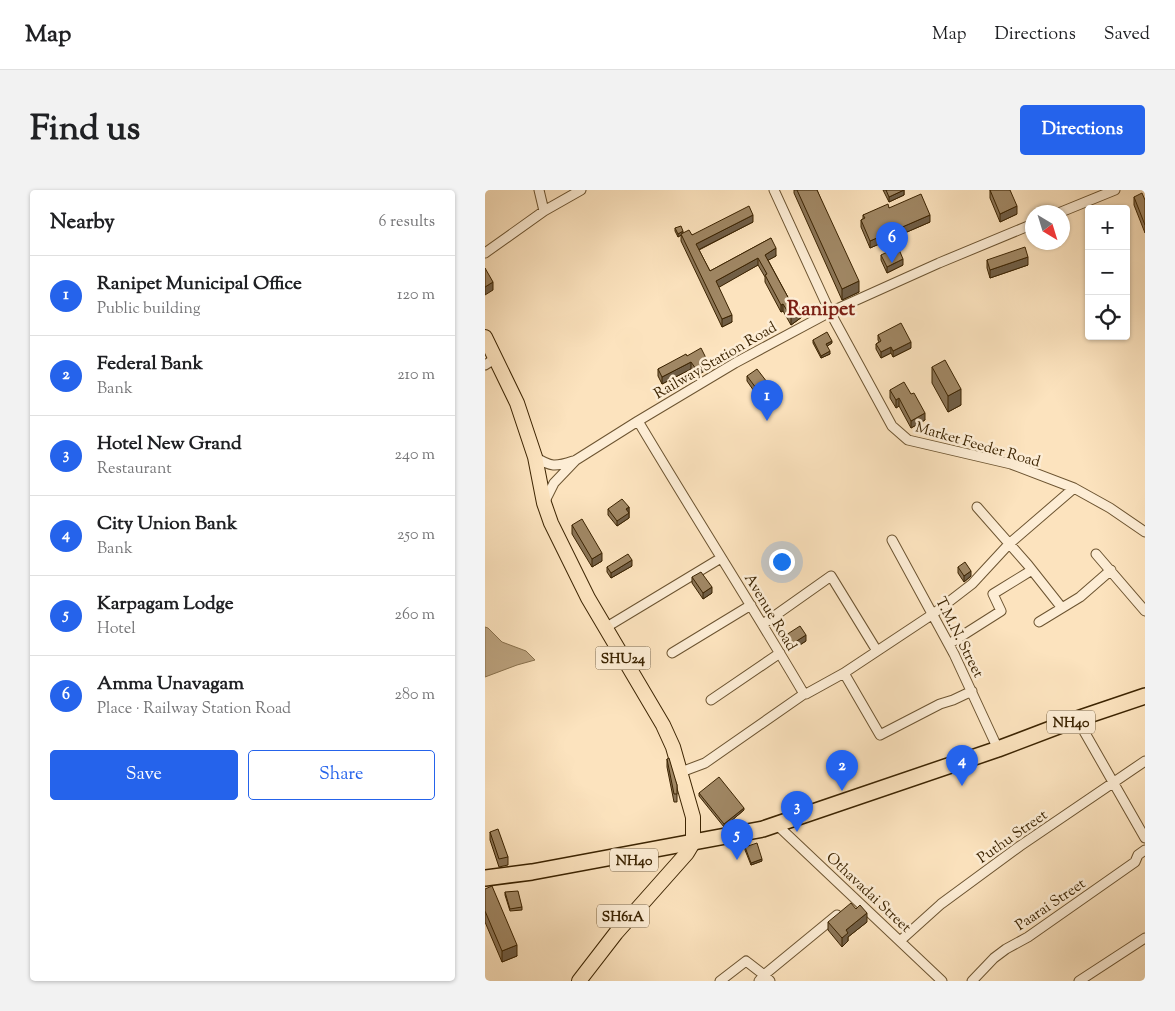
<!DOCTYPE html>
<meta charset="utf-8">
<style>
body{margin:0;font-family:"Sorts Mill Goudy",serif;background:#f2f2f2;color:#202124}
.controls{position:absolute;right:15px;top:15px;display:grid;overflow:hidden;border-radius:5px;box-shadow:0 1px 4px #0004}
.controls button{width:45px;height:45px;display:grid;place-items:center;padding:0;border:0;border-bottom:1px solid #e0e0e0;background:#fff;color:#202124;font:25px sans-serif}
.compass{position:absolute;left:540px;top:15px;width:45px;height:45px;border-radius:50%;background:#fff;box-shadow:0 1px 4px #0004;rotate:142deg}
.you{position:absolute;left:296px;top:371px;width:18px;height:18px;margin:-12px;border:4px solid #fff;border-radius:50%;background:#1a73e8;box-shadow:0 0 0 8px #1a73e833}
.badge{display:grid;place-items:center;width:32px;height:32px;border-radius:50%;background:#2563eb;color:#fff;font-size:16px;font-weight:700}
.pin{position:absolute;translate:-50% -41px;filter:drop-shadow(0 1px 2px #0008)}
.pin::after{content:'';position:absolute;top:26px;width:18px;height:15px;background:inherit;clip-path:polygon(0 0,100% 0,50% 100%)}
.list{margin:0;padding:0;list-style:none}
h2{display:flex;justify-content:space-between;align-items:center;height:65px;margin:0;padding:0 20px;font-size:21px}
h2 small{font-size:16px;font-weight:400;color:#757577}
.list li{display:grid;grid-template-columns:32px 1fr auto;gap:15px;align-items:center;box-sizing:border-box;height:80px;padding:0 20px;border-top:1px solid #e0e0e0}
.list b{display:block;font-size:19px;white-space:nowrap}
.list p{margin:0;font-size:16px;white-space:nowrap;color:#757577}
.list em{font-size:16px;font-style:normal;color:#757577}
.actions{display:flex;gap:10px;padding:15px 20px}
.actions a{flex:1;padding:11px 0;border:1px solid #2563eb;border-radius:5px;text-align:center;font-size:18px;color:#2563eb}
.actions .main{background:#2563eb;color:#fff}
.icon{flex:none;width:28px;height:28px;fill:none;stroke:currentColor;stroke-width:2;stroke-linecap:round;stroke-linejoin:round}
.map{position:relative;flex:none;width:660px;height:791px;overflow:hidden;border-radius:5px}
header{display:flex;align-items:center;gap:30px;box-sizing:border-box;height:70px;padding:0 25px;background:#fff;border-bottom:1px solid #e0e0e0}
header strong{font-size:24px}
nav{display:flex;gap:28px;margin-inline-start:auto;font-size:18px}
.intro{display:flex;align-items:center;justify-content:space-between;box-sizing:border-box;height:120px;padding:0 30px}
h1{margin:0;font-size:35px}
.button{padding:12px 22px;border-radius:5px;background:#2563eb;color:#fff;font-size:18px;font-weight:700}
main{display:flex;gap:30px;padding:0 30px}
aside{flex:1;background:#fff;border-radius:5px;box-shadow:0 1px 4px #0004}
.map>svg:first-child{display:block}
</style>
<header>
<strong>Map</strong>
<nav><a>Map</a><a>Directions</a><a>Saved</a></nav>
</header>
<div class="intro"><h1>Find us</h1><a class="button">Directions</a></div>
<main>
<aside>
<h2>Nearby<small>6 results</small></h2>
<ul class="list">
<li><span class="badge">1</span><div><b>Ranipet Municipal Office</b><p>Public building</p></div><em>120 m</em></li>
<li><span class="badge">2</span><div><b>Federal Bank</b><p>Bank</p></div><em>210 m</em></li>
<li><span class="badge">3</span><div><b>Hotel New Grand</b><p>Restaurant</p></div><em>240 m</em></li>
<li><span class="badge">4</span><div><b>City Union Bank</b><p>Bank</p></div><em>250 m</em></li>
<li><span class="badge">5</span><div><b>Karpagam Lodge</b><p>Hotel</p></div><em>260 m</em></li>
<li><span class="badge">6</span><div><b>Amma Unavagam</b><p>Place · Railway Station Road</p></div><em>280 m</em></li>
</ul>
<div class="actions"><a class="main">Save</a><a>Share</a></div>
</aside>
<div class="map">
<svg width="660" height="791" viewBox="0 0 660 791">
<rect width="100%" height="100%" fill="#fce3be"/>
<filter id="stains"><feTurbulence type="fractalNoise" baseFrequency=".004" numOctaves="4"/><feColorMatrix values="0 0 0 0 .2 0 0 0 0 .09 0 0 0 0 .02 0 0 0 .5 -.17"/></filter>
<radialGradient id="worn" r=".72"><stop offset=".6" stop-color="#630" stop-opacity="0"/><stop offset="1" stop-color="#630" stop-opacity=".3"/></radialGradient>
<!-- water -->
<path fill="#bba27e" stroke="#88704c" d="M0 437 3 438 17 452 41 461 50 470 32 475 0 487Z"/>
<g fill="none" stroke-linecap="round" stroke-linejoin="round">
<defs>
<path id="street" d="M54 0 59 21
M289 0 345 122 407 236 423 250 526 274 589 298 625 318 660 342
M576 22 630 0
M0 63 59 21 96 0
M0 175 11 168
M153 231C207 322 265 412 319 504L220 573 196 582
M50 267C66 277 70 277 88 271
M60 311 69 293 91 270 153 231 250 173 345 122 454 73 548 34
M492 317 543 375 577 418
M407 350 469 464 513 559 512 562
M611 364 660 421
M554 432 595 407 626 380
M278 434 346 386 392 461
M120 438 236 368
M464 454 516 421 508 404 547 380
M187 463 266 415
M359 483 448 424 487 394 524 354 589 298
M319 504H321L359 483 395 545 455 514 468 510 487 501
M226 510 295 463
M596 536 660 648
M291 634 457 791
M416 750 456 714 535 656 660 571
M235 791 261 771 279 785 285 791
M274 791 279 785 352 725
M487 791 509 768 521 759 543 747 650 672 653 665 660 660
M594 791 660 748"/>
<path id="primary" d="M0 147 32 213 50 267 59 313 66 333 103 408 178 535 188 557 208 627V653L202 663 131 743 94 791"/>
<path id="highway" d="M0 688 47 682 278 639 513 559 592 529 660 506"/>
</defs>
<!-- street casing -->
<use href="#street" stroke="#6c5431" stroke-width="11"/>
<!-- primary casing -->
<use href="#primary" stroke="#3c2402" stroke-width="16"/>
<!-- highway casing -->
<use href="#highway" stroke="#3c2402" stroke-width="18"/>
<!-- street -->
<use href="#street" stroke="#fdedd5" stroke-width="9"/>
<!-- primary -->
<use href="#primary" stroke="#fce3be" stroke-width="14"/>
<!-- highway -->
<use href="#highway" stroke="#fce3be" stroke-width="15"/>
</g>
<!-- wall -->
<path fill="#8a7456" stroke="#3c2402" d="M309 0H332L374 102 357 110 309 3Z
M398 0H419V5L404 12Z
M505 0 532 24 515 32 505 8Z
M649 7 660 10V43L649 15Z
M404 18 445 32 385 58 376 37V30L378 29V25Z
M268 32 214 60 225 81 286 48 291 66 283 70 305 111 317 127 306 135 298 121 296 122 280 92V87L273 75 233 97 247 132 237 137 196 51V45L193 47 190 41V38L198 43 207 45Z
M396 65 418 75 402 83 396 70Z
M502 70 543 75 505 88 502 78Z
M393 145 426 158 408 167 406 163 396 168 391 159V154L394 152 393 150Z
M328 150 347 153 342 156 345 164 336 168 328 153Z
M202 166 223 179 211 186 206 179 177 194 173 186V179Z
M447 177 476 215 463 222 447 193Z
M262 186 282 198 271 204 262 191Z
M405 200 426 204 440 230 426 238 414 216 411 218 405 208Z
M144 317V328L132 336 123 325V319Z
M87 335 117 371 107 377 87 344Z
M147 376 126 388 122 382V377Z
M473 377 486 386 479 392 473 383Z
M207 387 227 403 218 409 207 393Z
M301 445 321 451 307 460 301 450Z
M182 569 192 595V612H189L182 577Z
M214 603 259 620 239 637 214 606Z
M5 642 23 667V675L14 677 5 650Z
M260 657 277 671 266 675 260 660Z
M0 699 32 766 17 772 0 732Z
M20 702 37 717V720L25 721 20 705Z
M343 732H382L363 747V751L357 757 343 740Z"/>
<!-- shaded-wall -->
<path fill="#705e46" stroke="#3c2402" d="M419 0V5L404 12V7Z
M532 16V24L515 32V24Z
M268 25V32L211 61V54Z
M445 25V32L385 58V51Z
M198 41V44L193 47V44Z
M291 58V66L280 72V65Z
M543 67V75L505 88V80Z
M273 68V75L231 99V91Z
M418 69V75L402 83V77Z
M374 91V102L357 110V99Z
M8 92V100L0 105V97Z
M298 114V121L296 122V115Z
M317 120V127L306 135V127Z
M247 125V132L237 137V129Z
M347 151V153L341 157V154Z
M426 152V158L408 167V161Z
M406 157V163L396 168V162Z
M345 161V164L336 168V166Z
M206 172V179L177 194V187Z
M223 172V179L211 186V179Z
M282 192V198L271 204V198Z
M476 199V215L463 222V206Z
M414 208V216L411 218V210Z
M440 223V230L426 238V231Z
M144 317V328L132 336V331Z
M117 363V371L107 377V369Z
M147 370V376L126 388V383Z
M486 381V386L479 392V386Z
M227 397V403L218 409V403Z
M321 445V451L307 460V454Z
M259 618V620L239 637V634Z
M277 669V671L266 675V673Z
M382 723V732L363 747V751L357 757V748L361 740Z
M32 755V766L17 772V761Z"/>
<!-- building -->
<path fill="#a08764" stroke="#3c2402" d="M312 0H332L374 91 357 99Z
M401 0H419L404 7Z
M505 0H525L532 16 515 24Z
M657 3 660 10V35L649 7Z
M436 4 445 25 385 51 376 30 380 28 378 25 403 14 404 18Z
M264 16 268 25 211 54 225 81 286 48 291 58 280 65 305 111 309 108 317 120 306 127 298 114 296 115 280 85 282 84 273 68 231 91 247 125 237 129 196 44 204 40 207 45Z
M196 36 198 41 193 44 190 38Z
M413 57 418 69 402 77 396 65Z
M540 57 543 67 505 80 502 70Z
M0 78 8 92 0 97Z
M416 133 426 152 408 161 406 157 396 162 391 154 396 151 393 145Z
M342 142 347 151 341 154 345 161 336 166 328 150Z
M216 158 223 172 211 179 206 172 177 187 173 179 201 164 202 166Z
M460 170 476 199 463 206 447 177Z
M272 179 282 192 271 198 262 186Z
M419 192 426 204 429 203 440 223 426 231 414 208 411 210 405 200Z
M137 309 144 317 141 319 144 323 132 331 123 319Z
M97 329 117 363 107 369 87 335Z
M143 364 147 370 126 383 122 377Z
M480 372 486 381 479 386 473 377Z
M216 382 227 397 218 403 207 387Z
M315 436 321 445 307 454 301 445Z
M184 568 192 595V604H189L182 569Z
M234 587 259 618 239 634 214 603Z
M13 639 23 667 14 669 5 642Z
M272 653 277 669 266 673 260 657Z
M7 696 32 755 17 761 0 721V699Z
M33 701 37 717 25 719 20 702Z
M366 713 371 719 375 715 382 723 361 740 363 743 357 748 343 732Z"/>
<g text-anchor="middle" stroke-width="5" stroke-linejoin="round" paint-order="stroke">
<!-- shield labels -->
<g fill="#fdedd5" stroke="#766041" stroke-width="1">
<rect x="110.5" y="456.5" width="55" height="23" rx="4"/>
<rect x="562" y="520.5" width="48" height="23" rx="4"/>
<rect x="125" y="658.5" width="48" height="23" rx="4"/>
<rect x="112" y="714.5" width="52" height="23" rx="4"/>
</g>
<g font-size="14" font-weight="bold" fill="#3c2402">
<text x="138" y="473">SHU24</text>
<text x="586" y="537">NH40</text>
<text x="149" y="675">NH40</text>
<text x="138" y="731">SH61A</text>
</g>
<!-- street labels -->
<g font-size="15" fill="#3c2402" stroke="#fdedd5">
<text transform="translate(230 170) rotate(-30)" y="5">Railway Station Road</text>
<text transform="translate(493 254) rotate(16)" y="5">Market Feeder Road</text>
<text transform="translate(286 422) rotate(59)" y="5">Avenue Road</text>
<text transform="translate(475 447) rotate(63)" y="5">T.M.N. Street</text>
<text transform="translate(527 646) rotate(-35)" y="5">Puthu Street</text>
<text transform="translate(384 702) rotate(43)" y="5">Othavadai Street</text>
<text transform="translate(565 714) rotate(-34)" y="5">Paarai Street</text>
</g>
<!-- district labels -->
<g font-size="20" font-weight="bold" fill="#7a1f14" stroke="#fdedd5">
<text x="336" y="125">Ranipet</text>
</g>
</g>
<rect width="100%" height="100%" filter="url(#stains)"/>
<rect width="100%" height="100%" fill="url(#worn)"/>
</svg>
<div class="controls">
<button>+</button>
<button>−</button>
<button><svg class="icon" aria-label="locate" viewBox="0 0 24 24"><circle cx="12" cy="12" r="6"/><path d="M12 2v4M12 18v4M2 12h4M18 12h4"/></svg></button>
</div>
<svg class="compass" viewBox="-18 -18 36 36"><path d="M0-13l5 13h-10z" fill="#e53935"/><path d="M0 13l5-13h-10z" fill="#757577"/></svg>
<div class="you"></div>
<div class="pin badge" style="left:282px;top:231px">1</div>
<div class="pin badge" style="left:357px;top:601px">2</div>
<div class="pin badge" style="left:312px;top:642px">3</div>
<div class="pin badge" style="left:477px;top:596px">4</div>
<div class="pin badge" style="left:252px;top:670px">5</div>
<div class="pin badge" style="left:407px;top:73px">6</div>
</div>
</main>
